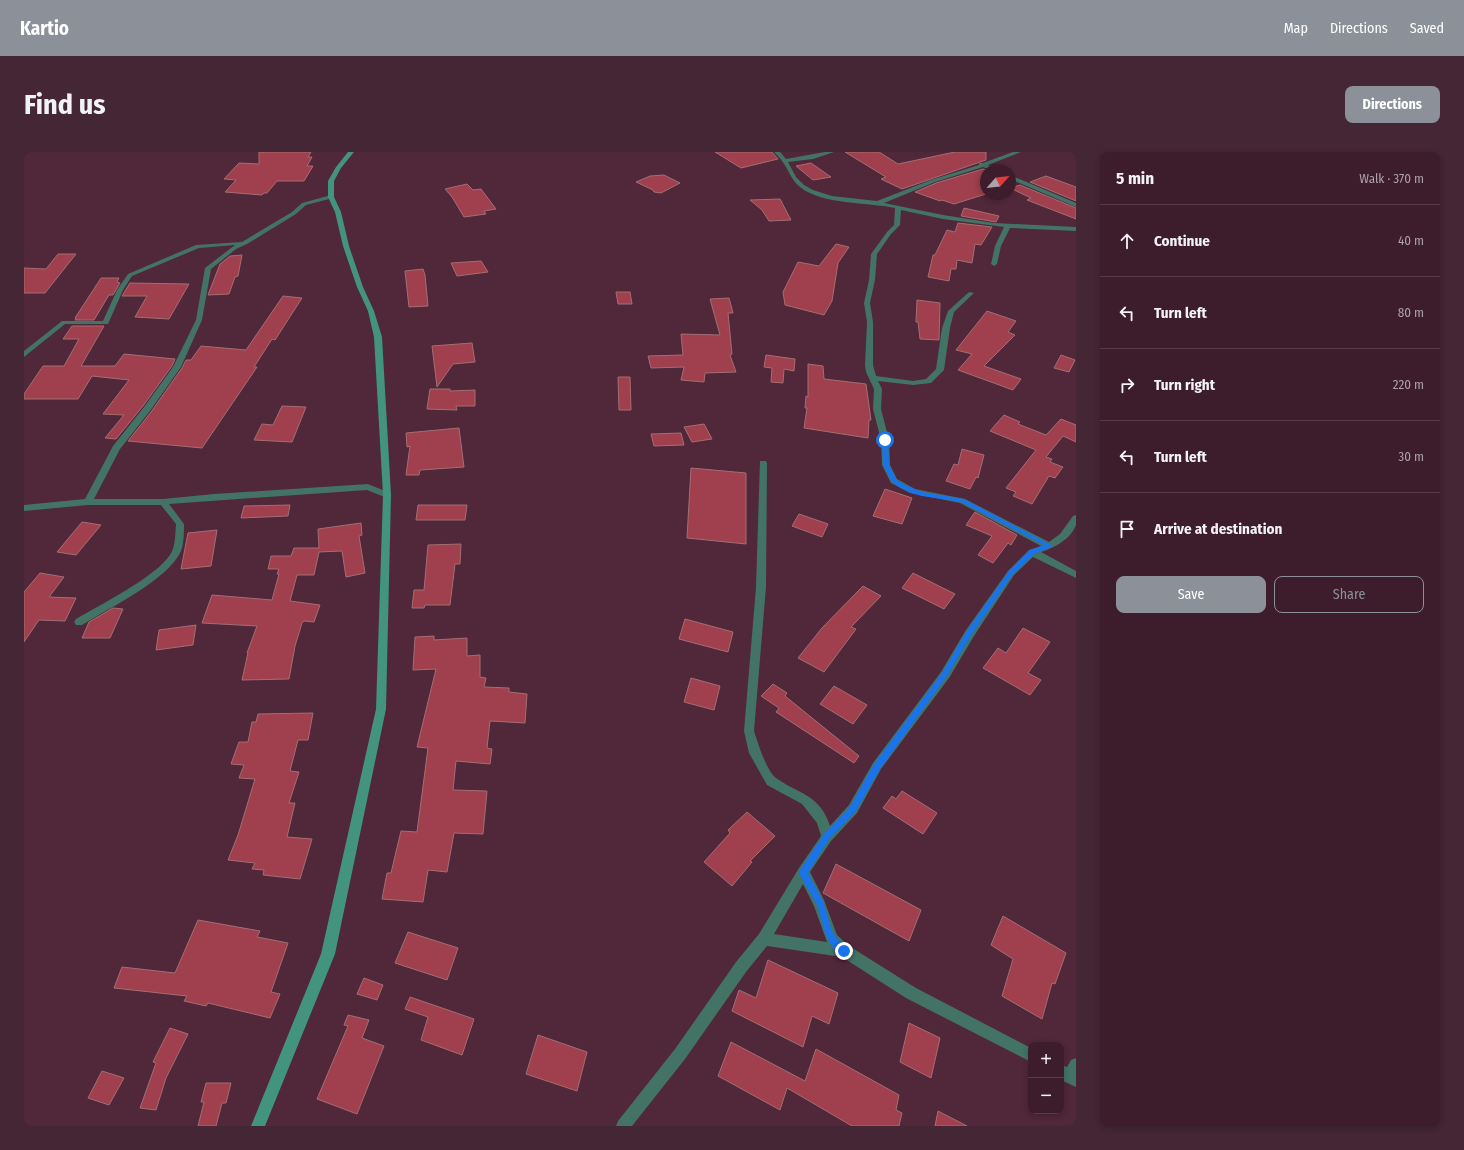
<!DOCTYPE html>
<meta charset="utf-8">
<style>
body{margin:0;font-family:"Fira Sans Condensed",sans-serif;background:#442634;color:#f1f3f6}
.controls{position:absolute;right:12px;bottom:12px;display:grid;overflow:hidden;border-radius:8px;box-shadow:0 2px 6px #0003}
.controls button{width:36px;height:36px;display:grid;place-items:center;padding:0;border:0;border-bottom:1px solid #563b48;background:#3d1d2c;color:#f1f3f6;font:20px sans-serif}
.compass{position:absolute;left:956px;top:12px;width:36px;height:36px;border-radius:50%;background:#3d1d2c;box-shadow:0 2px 6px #0003;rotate:63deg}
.stop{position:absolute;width:12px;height:12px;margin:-9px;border:3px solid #1a73e8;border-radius:50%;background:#fff}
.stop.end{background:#1a73e8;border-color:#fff;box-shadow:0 1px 4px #0008}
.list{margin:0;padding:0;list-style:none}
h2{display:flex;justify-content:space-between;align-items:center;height:52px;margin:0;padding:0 16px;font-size:17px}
h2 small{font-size:13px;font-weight:400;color:#ada2a9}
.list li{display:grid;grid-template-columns:26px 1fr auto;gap:12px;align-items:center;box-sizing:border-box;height:72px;padding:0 16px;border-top:1px solid #563b48}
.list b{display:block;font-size:15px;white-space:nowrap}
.list em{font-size:13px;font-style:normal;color:#ada2a9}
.actions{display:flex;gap:8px;padding:12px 16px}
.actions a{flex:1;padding:9px 0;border:1px solid #8c9099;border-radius:8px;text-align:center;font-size:14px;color:#8c9099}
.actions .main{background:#8c9099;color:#fff}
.icon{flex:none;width:22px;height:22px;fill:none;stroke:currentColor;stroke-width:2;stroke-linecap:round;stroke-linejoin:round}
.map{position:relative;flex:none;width:1052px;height:974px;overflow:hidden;border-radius:8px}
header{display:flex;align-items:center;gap:24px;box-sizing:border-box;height:56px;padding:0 20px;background:#8c9099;color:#fff}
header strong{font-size:19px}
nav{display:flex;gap:22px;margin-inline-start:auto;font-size:14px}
.intro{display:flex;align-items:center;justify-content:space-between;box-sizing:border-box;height:96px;padding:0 24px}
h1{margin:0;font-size:28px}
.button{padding:10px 18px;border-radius:8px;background:#8c9099;color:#fff;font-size:14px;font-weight:700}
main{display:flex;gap:24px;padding:0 24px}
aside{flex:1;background:#3d1d2c;border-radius:8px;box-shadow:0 2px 6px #0003}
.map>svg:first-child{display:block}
</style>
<header>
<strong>Kartio</strong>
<nav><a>Map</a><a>Directions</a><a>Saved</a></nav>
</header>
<div class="intro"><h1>Find us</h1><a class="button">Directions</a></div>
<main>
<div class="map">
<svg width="1052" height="974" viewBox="0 0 1052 974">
<rect width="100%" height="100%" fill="#51273a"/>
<!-- building -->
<path fill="#a0404f" stroke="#a36e73" d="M235 0H287L284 5H288L283 14H289L280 29H253L243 41H240L238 43 201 40 212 28 200 27 215 11 235 12Z
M691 0H748L754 7 717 16Z
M821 0H855L874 12 931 0H962V8L878 37 857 27 862 25Z
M787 11 807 25 789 28 772 14Z
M959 17 962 18V42L930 52 918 48 916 49 891 40 912 31Z
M640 23 656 31 637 41 630 40 629 38 612 30 626 24Z
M1022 24 1052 35V49L1006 30Z
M443 32 449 38 457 37 472 57 460 59 462 62 440 65 428 45 421 37Z
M996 33 1052 56V67L1003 48 1007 46 986 36Z
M756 47 767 68 745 69 738 58 726 48Z
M940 56 975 64 972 70 937 64Z
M934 71 968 75 957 93 951 92 948 111 933 108 932 117H927L925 129 904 125 909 103H911L923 78 931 80Z
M812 92 825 95 814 111 808 149 800 163 761 153 759 140 774 110 795 114Z
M34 102H52L21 141H0V116L22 117Z
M218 103 214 124 211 125 205 142 184 143 196 112 206 104Z
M457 109 464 120 433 124 427 111Z
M399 117 401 123 404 154 385 155 381 119Z
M77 126H95L93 130 96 131 89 143H85L70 168H51L52 166H51Z
M106 131 165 132 145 167 111 165 123 144H98Z
M592 140H606L608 152H594Z
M259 144 278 146 251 188 248 187 230 215H233L178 296 104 289 127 260 158 216 162 208H167L177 194 222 198Z
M705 146 709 161H704L708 202 706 203 712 220 681 221 680 230 657 228 660 215 627 216 624 204 659 203 657 182 696 183 686 147Z
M893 148 916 151 915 188 896 187 894 170H892Z
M963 159 992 169 984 180 991 183 960 214 997 227 989 238 934 218 948 202 932 198Z
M48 174H80L57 214H91L100 202 151 207 148 214 119 254 92 287 81 286 100 263 79 262 105 228 68 224 54 247H0V242L19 214H40L55 187H39Z
M448 191 451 210 429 212 413 235 408 194Z
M742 203 771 207 770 219 760 217 759 231 747 230 748 216 740 215Z
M1037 203 1051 208 1045 220 1030 216Z
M784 212 799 214 800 227 842 232 847 268H845L844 286 780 276 783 256H781L782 244 784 245Z
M594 225H606L607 258H595Z
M406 237H426V239L451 238V254H432L433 258 403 257Z
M258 254 282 255 268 290 230 288 238 272 249 273Z
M980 263 996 270 994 272 1022 283 1037 267 1052 273V290L1039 284 1022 305 1028 307 1026 310 1039 315 1031 326 1025 324 1008 352 989 344 992 340 982 336 1012 298 966 279Z
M680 272 688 287 668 290 660 275Z
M435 276 440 315 396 318 395 323H382L386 294 383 295 382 281Z
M657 281 660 293 630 294 627 282Z
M938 297 960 303 954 326 952 325 946 337 922 329 930 312 934 313Z
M667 316 722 321V392L663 386Z
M861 337 888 346 878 372 849 364Z
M266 353 264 364 217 366 220 354Z
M394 353H443L441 368H392Z
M951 360 993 383 987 393 984 391 969 411 954 403 968 384 942 373Z
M775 362 804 372 798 385 768 374Z
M58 370 77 373 52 403 33 400Z
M337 371 338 383 335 384 341 421 322 425 318 399 295 400 290 423H273L266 449 296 453 290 470 280 469 278 471 271 494 265 527 218 528 224 501H223L233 474 178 471 188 443 248 448 255 422H253L255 417H244L247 404H267L270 396H295L294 377Z
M193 378 187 414 157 417 164 381Z
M437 392 436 412H431L426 453H401L400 456H388L390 438H400L404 393Z
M16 421 40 425 25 445 52 446 41 469 15 468 0 490V440Z
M889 421 931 442 920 457 878 436Z
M839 434 857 444 827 475 832 477 800 520 774 506 798 476Z
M89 456 99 457 86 486H58L65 470Z
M661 467 709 480 704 500 655 487Z
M172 473 169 493 132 498 135 478Z
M999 476 1026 490 1004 521 1017 528 1006 543 959 516 974 496 982 501Z
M410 484V488L443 486V504L456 503V525L462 526 460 535 485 536V540L503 542 501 571 466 569 463 596 468 597 466 612 432 609 429 638 463 639 459 682 430 681 423 720 404 718 399 750 358 747 363 721H367L377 679 393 680 404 596 393 595 412 517 389 518 391 485Z
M667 526 696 534 690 558 660 550Z
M749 532 763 541 761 544 835 604 830 611 752 560 755 556 737 544Z
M810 534 843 553 829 572 796 552Z
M289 561 284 588H274L266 619 275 620 265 651H271L263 685 288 687 276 727 239 723 240 718 228 717 231 711 204 708 214 683 231 627 215 626 220 613 207 612 215 590H224L228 570H232L234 562Z
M878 639 913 661 899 682 859 656 868 644 872 647Z
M723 660 751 684 726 709 728 710 708 734 680 710 706 681 704 678Z
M812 712 897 758 885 789 799 741Z
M979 764 1042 801 1031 832 1028 831 1018 867 978 844 989 807 967 793Z
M174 768 236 779 233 785 264 791 247 840 256 842 246 866 184 851 182 854 160 849 163 844 90 836 98 815 151 821Z
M384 780 434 796 423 828 371 811Z
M744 808 814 841 805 872 788 864 779 895 708 859 715 838 732 846Z
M340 826 359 833 353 848 333 842Z
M386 845 450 867 438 903 397 888 404 865 381 857Z
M324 863 345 868 338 886 360 894 333 962 293 947 324 874 320 873Z
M885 871 916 886 907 926 876 910Z
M146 876 164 882 142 926 132 958 116 956 132 911 129 910Z
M514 883 563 900 553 939 502 922Z
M707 890 781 929 792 897 875 943 872 958 878 961 875 974H828L763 936 756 958 694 924Z
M78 919 100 926 85 953 64 946Z
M182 931H207L202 951H198L192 974H174L180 950H177Z
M914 959 943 974H911Z"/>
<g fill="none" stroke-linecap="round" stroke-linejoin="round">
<!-- minor -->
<path fill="#427365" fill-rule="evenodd" d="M750 0H756L762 7 801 0H810L789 7 764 10 772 25 780 33 789 38 808 44 853 49 907 28 955 13V11H959L989 0H997L964 13 973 18H966L959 15 911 30 860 51 919 63 970 71 1052 75V79L986 76 977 94 973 112 970 114 967 112 971 94 980 75 919 67 877 58 876 73 867 82 853 102 851 128 846 151 849 170V213L852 224 889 229 902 227 912 217 918 176 924 159 945 140 950 141 930 160 926 176 920 218 907 231 889 233 854 229 858 237 857 257 865 288 866 313 873 327 891 337 941 347 1025 390 1036 382 1049 364 1052 363C1052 366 1052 370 1052 373 1047 387 1030 396 1017 400L1052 419V426L1009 405 990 423 950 484 925 526 857 617 833 661 807 689 786 720 800 748 813 783 825 794 892 836 1007 896V910L882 846 818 805 743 794 722 820 661 907 608 974H592L594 969 651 897 712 810 735 782 775 716 797 684 793 671 778 652 743 633 725 601 720 579 732 435 736 309H742L743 311 742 435 730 579C734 591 742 618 752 626 774 642 796 642 806 674L825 653 849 611 917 520 942 478 984 419 1005 398 1017 394 936 351 886 341 867 331 858 313 857 288 849 257 850 237 842 220 841 213 843 170 840 151 845 128 847 102 863 80 870 73 871 56C843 50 798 53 776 35 767 28 765 18 758 9 756 6 753 3 750 0ZM779 732 790 754 803 790 750 782Z
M986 23 1052 51V55L986 27Z
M307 43 309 44V46L282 53 272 62 223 92 212 97 187 117 178 168 157 215 126 259 96 297 70 347H139L190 342 344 332 366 341 367 343 363 346 343 338 145 352 160 372C160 381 160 391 157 399 144 428 85 456 58 473H52L50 470 52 467C77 452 130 426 146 403 152 394 151 382 152 372L137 353H64L0 359V353L61 347 89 294 120 255 149 215 172 168 181 116 211 93 175 96 108 124 99 138 84 172H41L0 205V199L38 169H79L93 138 104 122 172 93 218 90 268 60 278 51Z
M1052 906V935L1037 928V913L1043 915 1047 908Z"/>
<!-- secondary -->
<path fill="#42947e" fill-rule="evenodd" d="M324 0H330L317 16 310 29V45L317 60 325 94 339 135 350 159 358 185 367 343 362 557 311 802 241 974H227L297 802 352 557 359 343 350 185 344 159 333 135 319 94 311 60 304 45V29L312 15Z"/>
</g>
<!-- route -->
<path fill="#1a73e8" d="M861 287 864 288 865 313 873 328 879 332 898 340 940 347 1029 394 1010 402 989 422 948 482 923 524 856 617 832 659 805 687 784 721 799 749 807 776 811 784 824 799 823 802 820 804C801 796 799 769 793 753 788 742 780 732 775 720L776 718 800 682 826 655 850 612 918 521 943 479 985 419 1006 398 1020 393 937 350 898 344 887 341 875 335 868 330 859 313 858 288Z"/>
</svg>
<div class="controls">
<button>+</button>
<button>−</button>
</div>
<svg class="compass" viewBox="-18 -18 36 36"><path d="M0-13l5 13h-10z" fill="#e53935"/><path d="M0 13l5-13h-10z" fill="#ada2a9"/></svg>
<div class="stop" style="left:861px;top:288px"></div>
<div class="stop end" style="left:820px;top:799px"></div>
</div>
<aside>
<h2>5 min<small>Walk · 370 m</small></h2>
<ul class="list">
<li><svg class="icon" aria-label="ahead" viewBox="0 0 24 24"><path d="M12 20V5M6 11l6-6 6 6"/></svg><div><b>Continue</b></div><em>40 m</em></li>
<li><svg class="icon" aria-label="left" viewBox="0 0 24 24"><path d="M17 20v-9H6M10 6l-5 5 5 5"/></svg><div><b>Turn left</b></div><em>80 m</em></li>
<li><svg class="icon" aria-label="right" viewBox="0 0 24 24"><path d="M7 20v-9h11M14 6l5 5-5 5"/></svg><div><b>Turn right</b></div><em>220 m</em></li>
<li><svg class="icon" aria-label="left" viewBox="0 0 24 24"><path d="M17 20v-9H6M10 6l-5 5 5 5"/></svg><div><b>Turn left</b></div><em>30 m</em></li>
<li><svg class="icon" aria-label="arrive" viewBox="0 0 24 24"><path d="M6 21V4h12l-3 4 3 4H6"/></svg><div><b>Arrive at destination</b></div></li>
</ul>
<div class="actions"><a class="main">Save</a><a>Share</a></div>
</aside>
</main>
